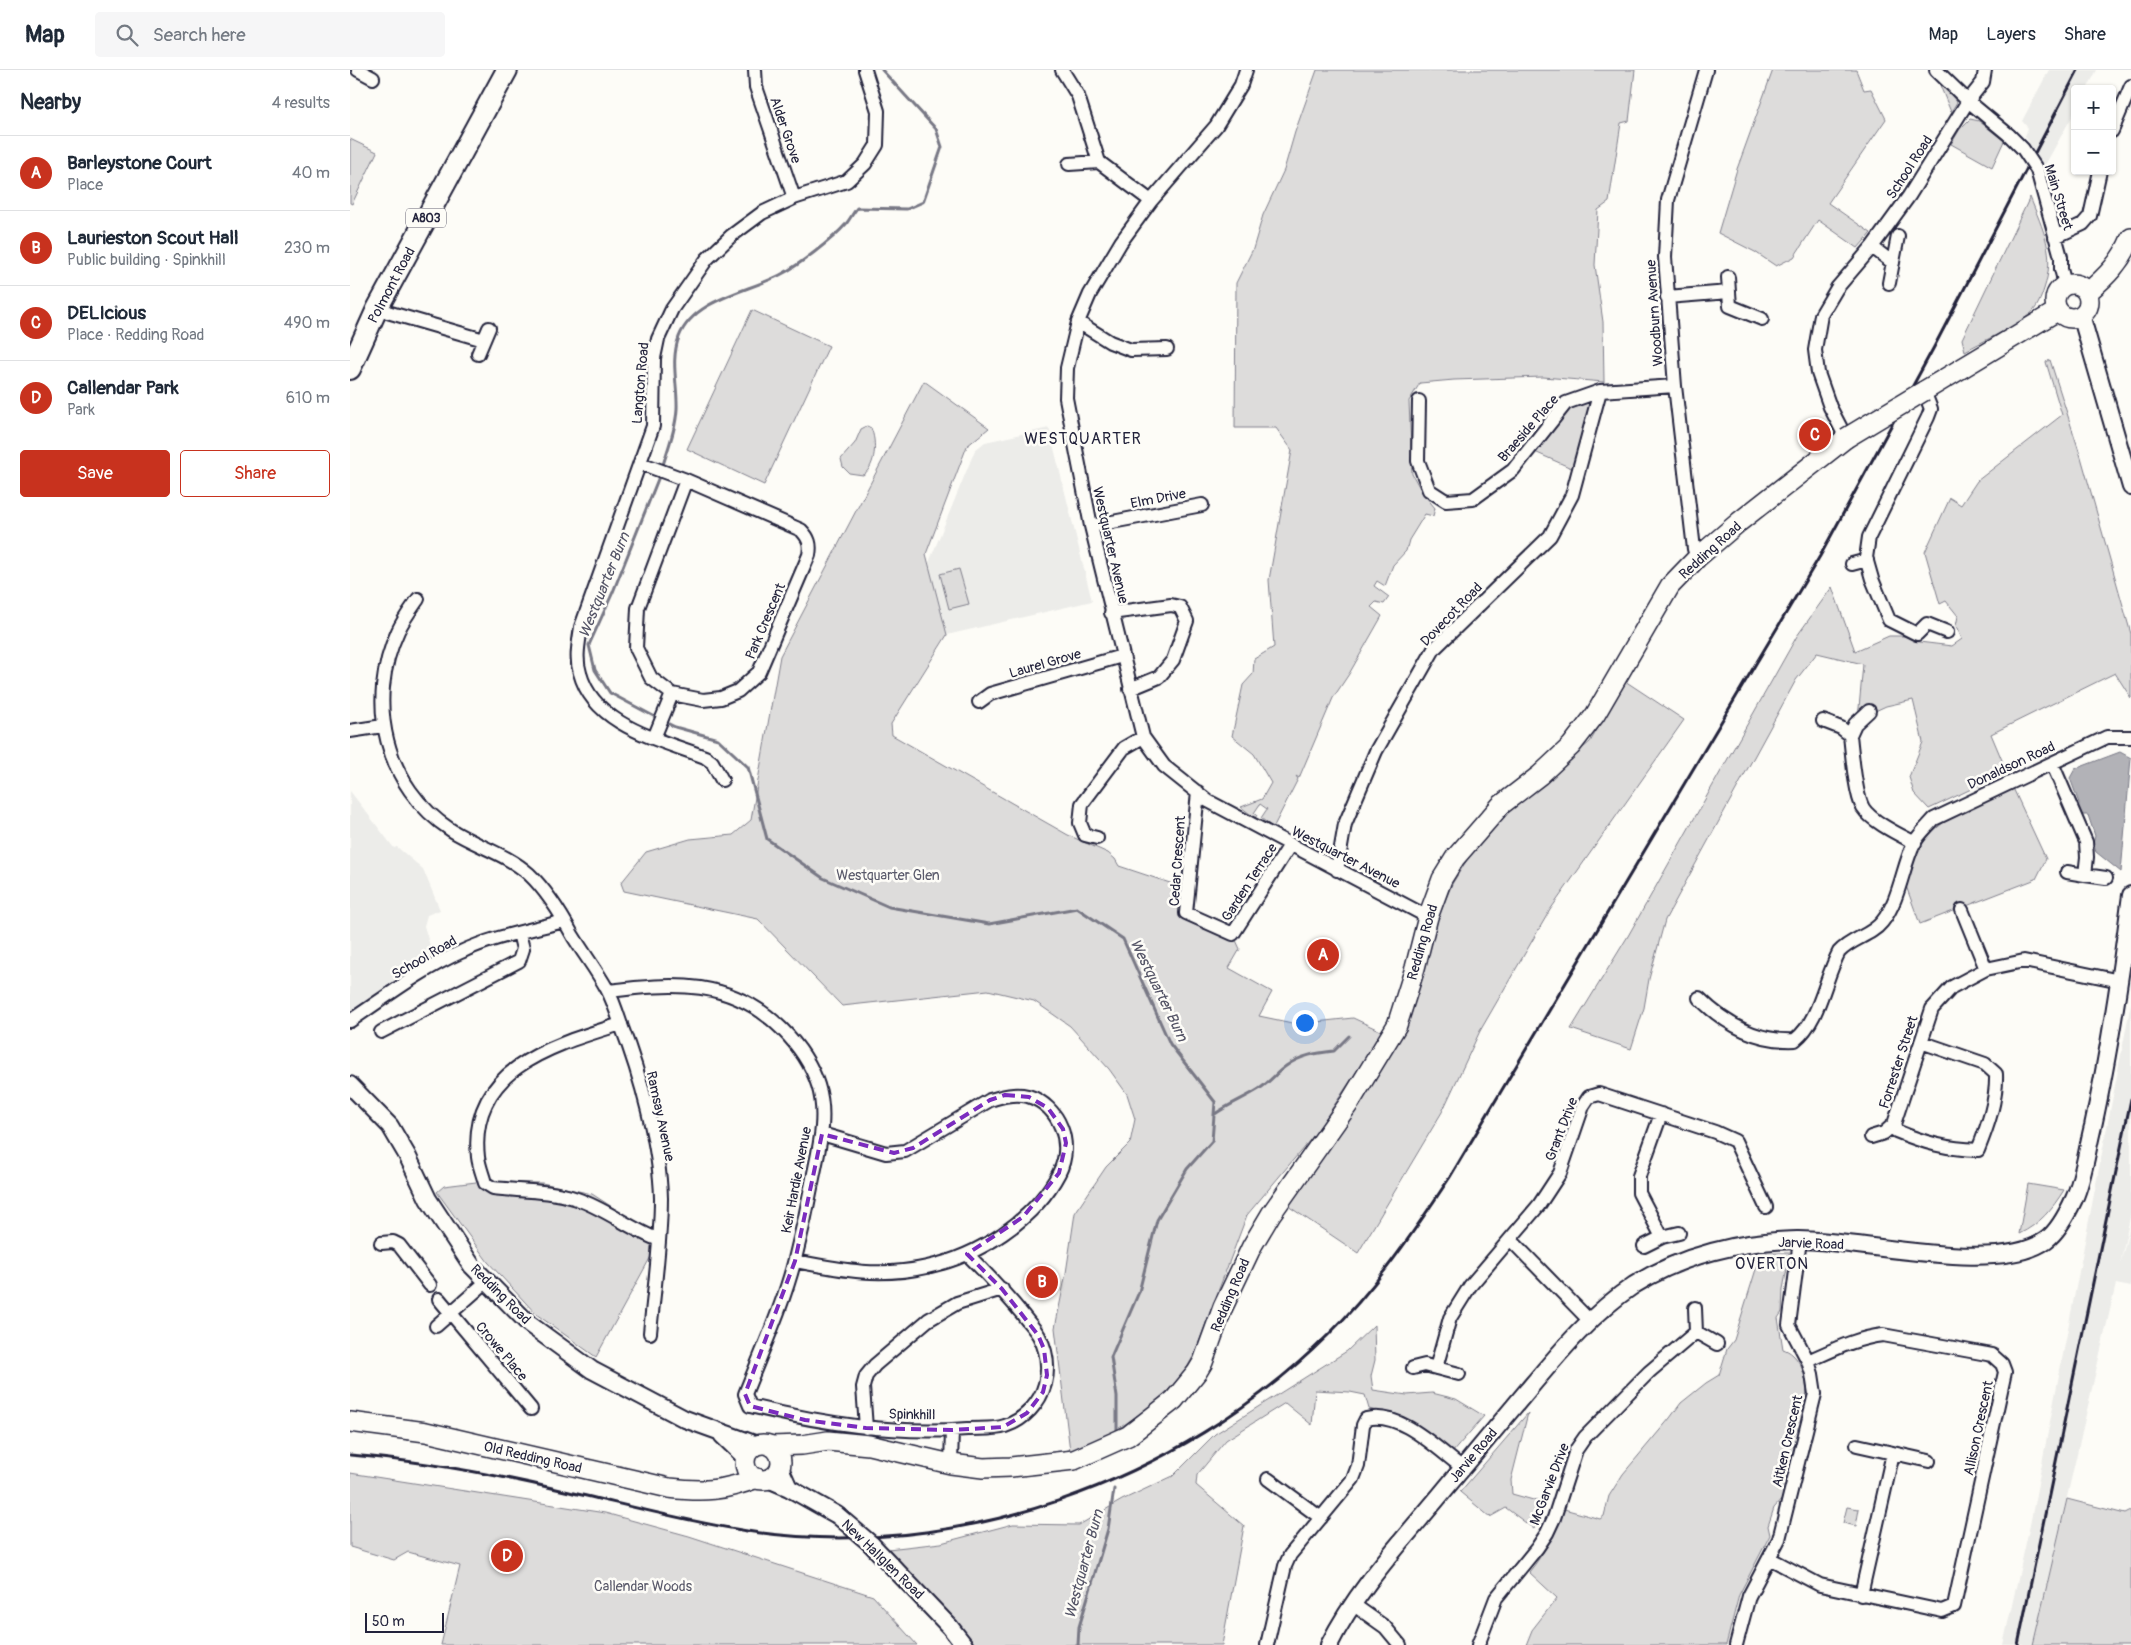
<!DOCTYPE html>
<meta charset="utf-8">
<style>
body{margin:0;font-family:Pangolin,sans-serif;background:#f6f6f7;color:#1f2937}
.controls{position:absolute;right:15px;top:15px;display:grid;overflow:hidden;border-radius:5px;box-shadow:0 1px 4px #0004}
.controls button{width:45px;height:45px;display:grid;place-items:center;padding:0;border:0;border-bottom:1px solid #e0e1e3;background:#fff;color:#1f2937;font:25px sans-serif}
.scale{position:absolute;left:15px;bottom:12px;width:79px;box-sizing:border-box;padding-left:5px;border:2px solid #22223b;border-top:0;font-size:14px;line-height:18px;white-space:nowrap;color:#22223b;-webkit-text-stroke:4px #fdfcf7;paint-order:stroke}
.you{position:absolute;left:954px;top:952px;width:18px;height:18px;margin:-12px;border:4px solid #fff;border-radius:50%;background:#1a73e8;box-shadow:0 0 0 8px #1a73e833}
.badge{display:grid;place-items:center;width:32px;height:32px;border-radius:50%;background:#c8321e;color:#fff;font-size:16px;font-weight:700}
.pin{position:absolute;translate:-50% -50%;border:2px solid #fff;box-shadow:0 1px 5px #0006}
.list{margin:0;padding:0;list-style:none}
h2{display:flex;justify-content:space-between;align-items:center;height:65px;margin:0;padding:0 20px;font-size:21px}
h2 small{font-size:16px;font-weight:400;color:#747a83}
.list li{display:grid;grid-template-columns:32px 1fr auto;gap:15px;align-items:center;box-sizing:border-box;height:75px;padding:0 20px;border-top:1px solid #e0e1e3}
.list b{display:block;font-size:19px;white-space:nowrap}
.list p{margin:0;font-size:16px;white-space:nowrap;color:#747a83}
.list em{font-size:16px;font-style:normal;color:#747a83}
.actions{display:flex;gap:10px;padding:15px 20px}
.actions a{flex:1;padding:11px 0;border:1px solid #c8321e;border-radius:5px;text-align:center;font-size:18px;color:#c8321e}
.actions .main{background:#c8321e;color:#fff}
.icon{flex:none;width:28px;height:28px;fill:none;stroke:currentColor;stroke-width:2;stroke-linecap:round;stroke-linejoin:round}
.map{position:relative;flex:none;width:1781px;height:1575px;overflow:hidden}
header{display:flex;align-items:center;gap:30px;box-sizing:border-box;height:70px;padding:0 25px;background:#fff;border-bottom:1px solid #e0e1e3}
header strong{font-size:24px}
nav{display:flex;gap:28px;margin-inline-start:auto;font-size:18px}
.search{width:350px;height:45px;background:#f6f6f7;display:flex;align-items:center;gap:12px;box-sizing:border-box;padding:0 18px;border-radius:5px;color:#747a83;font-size:19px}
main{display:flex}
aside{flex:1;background:#fff}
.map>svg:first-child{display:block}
</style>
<header>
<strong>Map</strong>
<div class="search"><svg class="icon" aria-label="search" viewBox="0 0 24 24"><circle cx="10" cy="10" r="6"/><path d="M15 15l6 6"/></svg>Search here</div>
<nav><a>Map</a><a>Layers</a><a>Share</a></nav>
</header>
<main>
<aside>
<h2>Nearby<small>4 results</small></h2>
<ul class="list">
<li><span class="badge">A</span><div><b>Barleystone Court</b><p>Place</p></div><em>40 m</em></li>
<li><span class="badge">B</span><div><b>Laurieston Scout Hall</b><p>Public building · Spinkhill</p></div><em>230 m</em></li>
<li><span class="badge">C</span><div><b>DELIcious</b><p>Place · Redding Road</p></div><em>490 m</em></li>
<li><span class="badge">D</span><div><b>Callendar Park</b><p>Park</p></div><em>610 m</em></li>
</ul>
<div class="actions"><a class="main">Save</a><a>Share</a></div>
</aside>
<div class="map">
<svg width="1781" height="1575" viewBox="0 0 1781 1575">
<rect width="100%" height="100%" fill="#fdfcf7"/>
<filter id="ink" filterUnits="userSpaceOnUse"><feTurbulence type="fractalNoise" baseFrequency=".02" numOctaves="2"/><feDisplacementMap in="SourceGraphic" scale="10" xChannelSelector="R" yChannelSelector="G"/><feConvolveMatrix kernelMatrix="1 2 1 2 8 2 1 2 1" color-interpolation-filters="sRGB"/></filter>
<g filter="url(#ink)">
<!-- built -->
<path fill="#ecece9" d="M1699 0H1747L1737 19H1725V41L1694 97 1675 66 1678 58 1672 51Z
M699 358 742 531 597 565 578 495 625 380 635 372Z
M0 721 44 778 47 777 73 799 90 840 77 845 74 856 86 895 0 951Z
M1781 933V1143L1770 1194 1781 1153V1217L1766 1214 1683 1575H1653L1680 1455Z"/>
<!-- green -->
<path fill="#dddcdb" stroke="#807f8b" d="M967 0H1285L1279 51 1271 53 1259 132 1248 140 1245 195 1253 252 1254 312 1193 307 1104 310 1070 313 1059 331 1062 404 1072 422 1085 438 1083 446 1075 444 1059 470 1056 481 1043 495 1035 516 1027 511 1024 516 1039 527 1034 534 1026 532 1021 537 1032 546 999 604 983 628 949 708 946 706 948 709 923 758 911 748 917 739 910 734 904 743 907 745 905 748 891 737 912 729 921 713 904 684 882 666 893 615 903 604 904 589 924 577 919 510 942 380 926 358H885L886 213 903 179 913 145 934 100 945 62Z
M1423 0H1506L1514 20 1521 19 1536 49 1478 133 1521 163 1508 178 1468 150 1444 187 1426 196 1405 182 1368 163 1387 99Z
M1587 8 1607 32 1601 42Z
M1620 49 1629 51 1654 71 1642 97 1601 74 1610 59Z
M0 69 27 82 2 134 0 133Z
M1680 127C1693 160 1706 183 1694 219 1691 228 1687 239 1679 245 1661 259 1635 270 1615 281L1612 269Z
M402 240 479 276 414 415 337 379Z
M1700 290 1731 387 1781 564V628L1765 603 1641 664 1657 702 1579 739 1564 723 1559 707 1573 672 1563 630 1536 636 1508 649 1513 594 1467 583 1446 610 1315 850 1299 909 1294 938 1281 979 1221 959 1278 866 1447 566 1482 517 1505 581 1539 566H1554L1569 572 1602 576 1612 569 1606 556 1608 546 1596 531 1590 534 1575 482 1600 428 1611 435 1627 411 1712 345 1696 292Z
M574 311 639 358 617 376 576 484 597 565 541 654 542 665 718 765 758 783 765 789 769 796 835 818 833 844 885 868 890 879 879 898 922 922 909 946 947 954 1003 948 1033 962 965 1064 897 1145 844 1285 831 1308 802 1335 754 1369 720 1381 705 1258 716 1203 725 1143 756 1097 780 1073 785 1049 777 1024 759 999 720 956 684 931 638 920 492 936 408 849 274 821 271 813 296 782 340 769 383 765 401 750 430 586Z
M1250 321 1228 401 1178 379 1216 333Z
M517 356 521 358C527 372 526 396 513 405L499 403 493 397 491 389 505 373 511 359Z
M609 499 619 534 599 539 590 504Z
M1275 611 1334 650 1200 840 1130 961 1092 1042 1008 1183 938 1136 1045 975 1061 945 1082 863 1102 814 1128 772 1168 732 1240 672Z
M1663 718 1696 789 1686 809 1570 854 1556 816 1567 783 1579 764 1598 749Z
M126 1112 192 1113 242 1124 293 1157 305 1179 246 1287 186 1244 138 1192 87 1122 94 1116Z
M1678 1114 1714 1120C1702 1139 1690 1154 1669 1164Z
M1411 1183H1440L1433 1219 1432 1242 1428 1248 1433 1279C1436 1280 1440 1282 1443 1285 1459 1300 1460 1333 1451 1353 1447 1363 1440 1365 1444 1378L1432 1429 1424 1438 1418 1456 1420 1465 1389 1525 1376 1575H1176L1182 1560 1207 1528 1179 1502C1195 1483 1204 1462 1214 1439L1250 1449 1254 1446 1259 1426 1273 1404 1320 1348 1331 1333 1356 1313 1369 1305 1377 1279 1384 1270Z
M1024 1255 1025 1290 1021 1306 1023 1320 1057 1325 1082 1323 1106 1329 1134 1346 1101 1384 1038 1344 1019 1339 1015 1325 1000 1322 965 1320 962 1355 935 1333 876 1370 847 1405 846 1415 894 1456 872 1575H623L591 1535 538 1479 591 1473 663 1454 729 1455 772 1430 823 1406 865 1364 997 1281Z
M1178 1343 1161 1410 1162 1424 1194 1433 1184 1459 1156 1438 1140 1447 1110 1422Z
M0 1403 255 1443 339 1466 523 1526 567 1575H91L110 1496 58 1482 44 1490 0 1477Z
M1717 1429 1775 1444 1781 1441V1575H1683Z
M1497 1437 1509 1439 1506 1456 1493 1453Z"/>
<!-- water -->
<path fill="#b2b2b7" stroke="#787885" d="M1770 682 1781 688 1771 802 1746 782 1743 773 1745 766 1738 745H1731L1728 739 1729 733 1720 708 1725 699Z"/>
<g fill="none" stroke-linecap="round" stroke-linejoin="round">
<!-- stream -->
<path stroke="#787885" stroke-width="3" d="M312 398C318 378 326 359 327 339 328 315 320 291 329 267 344 229 397 222 430 205 448 196 483 169 496 154 500 149 503 143 507 138L557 139 573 132 592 77 586 59 532 0
M309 649 260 623 245 600 239 575 263 522 310 404
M315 652 325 657 368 669 398 697 417 769 473 808 539 837 639 854 727 838 773 869 820 974 865 1032 862 1071 837 1099 807 1150 789 1222 761 1287 767 1327V1364
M865 1044C879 1034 895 1028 909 1019 920 1012 926 1003 936 996 951 985 967 983 984 981L999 966
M728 1575 729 1557 758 1459 764 1419"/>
<defs>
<path id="minor" d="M8 0 23 8
M405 0 406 17 444 128
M712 0 728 26 749 92
M896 0 891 15 866 56 801 131 771 172 740 224 728 252 717 298 716 328 741 456 793 667 814 696 858 731 1078 847
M1586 0 1618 31 1659 65
M1762 61 1781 16
M719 94 749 92 801 131
M1687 100 1711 187V199L1715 214
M1705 167 1733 154 1740 146 1750 101
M1522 177 1543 193
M1378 207 1379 222
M1539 213 1548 166
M1317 227 1379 222 1380 236 1412 249
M27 239 134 270
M728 252 760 272 781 280 817 279
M128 284 139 258
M1574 321 1581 339 1578 347 1519 467 1516 488 1522 509 1539 550 1567 564 1577 554 1597 562
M1069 331 1068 391 1079 420 1096 431 1123 429 1163 400 1216 333 1250 321 1325 316
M1496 368 1480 337 1468 303 1465 280 1471 245 1487 218 1522 177 1559 126 1618 31 1633 12 1635 0
M290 393 336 410 451 460C459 468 461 474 459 485L409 602 388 621 371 628 353 630 322 624 301 608 286 578 288 538 336 410
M741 456 852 435
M1347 488 1344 479 1325 316 1315 187 1318 130 1356 0
M1502 494 1517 490
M68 529C61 539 53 550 48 561 15 632 35 717 101 760 126 776 157 784 179 804 197 821 211 844 223 866 234 884 247 901 257 919 263 930 267 943 271 955 290 1004 310 1076 311 1128 311 1173 304 1219 300 1263
M761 543 821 535 830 537 837 551 823 590 809 607 780 619
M629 632 640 624 772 586
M1473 651 1491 658 1500 665 1505 654 1519 641
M0 661 33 656
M1500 665C1502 683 1505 724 1513 738 1522 752 1550 765 1565 773
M304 668 322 624
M1702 693 1736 772 1737 787 1735 805 1717 802
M372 710 362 692 355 687C311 670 244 656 230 603 225 588 229 572 231 557L303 356 304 288 308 269 322 239 357 189 381 166 412 143 444 128 497 111 515 94 527 75 528 41 515 0
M848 722 836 843 883 864 940 775
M747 768 735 765 730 753 732 734 774 678 793 667
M987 800 995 754 1026 681 1084 579 1200 466 1222 425 1250 321
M1735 805 1756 808
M1612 840 1636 899
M258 921C323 913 381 908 432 959 448 975 461 993 468 1015 478 1046 469 1078 463 1108 458 1135 452 1162 445 1189 434 1233 412 1281 395 1324L400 1336C471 1353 544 1365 617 1359 629 1358 644 1360 655 1356 674 1350 690 1333 695 1314 699 1298 697 1281 689 1266 685 1259 678 1252 673 1245 655 1223 637 1204 617 1184
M1349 928C1375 954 1407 972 1445 970 1470 950 1474 910 1489 882 1502 868 1521 866 1532 852 1550 829 1552 798 1564 773 1569 764 1577 757 1584 749L1757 667H1781
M0 951C36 927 72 899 111 882 142 867 181 860 214 851
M271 954C204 975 118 998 128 1087 129 1096 133 1105 135 1113L143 1118C171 1121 200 1120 227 1129 256 1139 280 1159 309 1170
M31 962 169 891 173 879 169 863
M1311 1044 1289 1106V1123L1312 1167
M1544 1054 1546 1061C1575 1073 1597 1079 1628 1080 1638 1055 1647 1030 1646 1004L1635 994 1571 972
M1521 1067 1534 1063 1544 1054 1582 939 1602 917 1636 899 1674 891 1770 911
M1160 1169 1240 1251
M31 1173 43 1172 49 1175 80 1215
M1294 1176 1312 1167 1329 1163
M445 1191C491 1200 529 1208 577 1197 628 1186 684 1151 709 1103 724 1074 710 1036 678 1026 665 1023 653 1026 640 1030L555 1081 536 1083 472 1064
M89 1229 181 1339
M1345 1238 1346 1262 1367 1274
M86 1256 136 1212
M1063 1298 1075 1295 1109 1304
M1086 1298 1100 1248 1120 1216 1189 1135 1210 1103 1233 1036 1239 1027 1249 1024 1365 1062 1385 1071 1416 1137
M516 1358 513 1317 516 1306 525 1295 578 1250 607 1233 652 1219
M1507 1375 1579 1391
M601 1394 602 1360
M918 1409 971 1448
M1419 1488 1470 1515 1592 1541 1604 1536 1655 1302 1652 1294 1642 1285 1533 1265C1506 1268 1483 1280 1458 1291
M1511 1525 1543 1383
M1004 1535 1035 1557 1050 1575
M917 1575 935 1496 940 1485 1003 1409 1008 1396 1013 1355 1016 1349C1050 1340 1087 1379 1113 1398
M1128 1575 1146 1528 1187 1478 1197 1463 1204 1448 1226 1380 1235 1367 1299 1302 1346 1262
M1386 1575 1399 1526 1429 1469 1465 1324 1462 1304 1458 1291 1439 1255 1450 1170"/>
<path id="tertiary" d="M1731 245 1781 417
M0 1015 40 1056 57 1085 78 1129 122 1196 179 1254 242 1300 335 1349 407 1375
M372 1365 396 1388
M430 1398 439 1418
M418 1409 439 1418 487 1445
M521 1474 600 1557 614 1575
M979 1575C1007 1518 1056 1467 1096 1418 1123 1386 1150 1353 1177 1321 1209 1283 1242 1243 1284 1215 1332 1185 1391 1171 1447 1170 1508 1169 1648 1206 1696 1170 1707 1162 1718 1142 1724 1129 1734 1107 1737 1079 1743 1056 1760 979 1771 903 1781 825"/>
<path id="secondary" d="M1705 231a17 17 0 1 1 34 0a17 17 0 1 1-34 0Z
M1737 223C1757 206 1771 192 1781 168
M1574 321 1707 241
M0 1352 76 1362 319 1418C354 1422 374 1421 407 1408
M395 1392a18 18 0 1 1 36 0a18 18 0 1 1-36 0Z
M421 1376 452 1375 478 1371 519 1375 601 1394 633 1398 661 1397 724 1390 778 1366 824 1330 847 1302 853 1292 873 1237 902 1176 921 1144 1000 1032 1047 955 1065 898 1078 847 1092 809 1105 788 1151 735 1190 705 1221 676 1245 645 1320 516 1347 488 1389 452 1496 368"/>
<path id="primary" d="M0 299 27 239 157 0"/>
</defs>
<!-- minor casing -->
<use href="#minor" stroke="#22223b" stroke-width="16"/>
<!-- tertiary casing -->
<use href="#tertiary" stroke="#22223b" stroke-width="20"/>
<!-- secondary casing -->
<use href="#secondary" stroke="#22223b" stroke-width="22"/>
<!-- primary casing -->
<use href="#primary" stroke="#22223b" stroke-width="24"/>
<!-- minor -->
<use href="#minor" stroke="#fdfcf7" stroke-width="12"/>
<!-- tertiary -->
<use href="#tertiary" stroke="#fdfcf7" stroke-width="16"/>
<!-- secondary -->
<use href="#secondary" stroke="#fdfcf7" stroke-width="19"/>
<!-- primary -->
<use href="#primary" stroke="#fdfcf7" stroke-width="20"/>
<!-- rail -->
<path stroke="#22223b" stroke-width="3" d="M0 1385C72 1391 144 1404 215 1421 276 1435 335 1451 397 1461 606 1493 830 1412 978 1265 1026 1218 1063 1163 1100 1107L1470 486 1584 277 1728 0
M1668 1575 1781 1029"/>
<defs>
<path id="minor-bridge" d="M1659 65 1673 79 1687 100"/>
<path id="tertiary-bridge" d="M487 1445 521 1474"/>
<path id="secondary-bridge" d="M1496 368 1574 321"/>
</defs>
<!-- minor-bridge casing -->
<use href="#minor-bridge" stroke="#22223b" stroke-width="16" stroke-linecap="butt"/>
<!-- tertiary-bridge casing -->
<use href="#tertiary-bridge" stroke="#22223b" stroke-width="20" stroke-linecap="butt"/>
<!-- secondary-bridge casing -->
<use href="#secondary-bridge" stroke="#22223b" stroke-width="22" stroke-linecap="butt"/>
<!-- minor-bridge -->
<use href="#minor-bridge" stroke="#fdfcf7" stroke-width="12"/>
<!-- tertiary-bridge -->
<use href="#tertiary-bridge" stroke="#fdfcf7" stroke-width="16"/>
<!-- secondary-bridge -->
<use href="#secondary-bridge" stroke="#fdfcf7" stroke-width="19"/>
</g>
</g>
<!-- marked area -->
<path fill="none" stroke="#7b2cbf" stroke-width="4" stroke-dasharray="10 6" stroke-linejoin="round" d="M655 1025 679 1027 698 1038 713 1059 716 1073 709 1103 673 1147 617 1184 652 1219 688 1265 694 1279 697 1305 693 1322 677 1343 653 1357 602 1360 516 1358 455 1350 400 1336 395 1324 445 1191 472 1064 544 1083 563 1078 640 1030Z"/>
<g text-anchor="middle" stroke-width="5" stroke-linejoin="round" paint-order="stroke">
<!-- shield labels -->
<rect fill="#fdfcf7" stroke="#646373" stroke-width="1" x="56" y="138.5" width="40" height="19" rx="4"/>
<g font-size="12" font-weight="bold" fill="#22223b">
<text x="76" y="152">A803</text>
</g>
<!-- street labels -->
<g font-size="14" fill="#22223b" stroke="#fdfcf7">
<text transform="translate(436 60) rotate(71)" y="5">Alder Grove</text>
<text transform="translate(1559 97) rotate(-57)" y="5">School Road</text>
<text transform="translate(1709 127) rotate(73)" y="5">Main Street</text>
<text transform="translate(41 215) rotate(-62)" y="5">Polmont Road</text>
<text transform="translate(1304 243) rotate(-94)" y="5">Woodburn Avenue</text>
<text transform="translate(290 313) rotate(-85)" y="5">Langton Road</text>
<text transform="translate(1178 358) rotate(-49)" y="5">Braeside Place</text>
<text transform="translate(808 428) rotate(-11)" y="5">Elm Drive</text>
<text transform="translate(761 475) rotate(77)" y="5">Westquarter Avenue</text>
<text transform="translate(1360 480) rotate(-42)" y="5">Redding Road</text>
<text transform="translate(1101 544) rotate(-46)" y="5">Dovecot Road</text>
<text transform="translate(415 551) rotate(-67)" y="5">Park Crescent</text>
<text transform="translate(695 593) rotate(-16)" y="5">Laurel Grove</text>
<text transform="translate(1661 695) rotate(-25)" y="5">Donaldson Road</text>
<text transform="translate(996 787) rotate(27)" y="5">Westquarter Avenue</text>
<text transform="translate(827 791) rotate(-86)" y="5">Cedar Crescent</text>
<text transform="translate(899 812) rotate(-57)" y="5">Garden Terrace</text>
<text transform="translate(1072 872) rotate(-74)" y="5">Redding Road</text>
<text transform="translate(74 887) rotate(-30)" y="5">School Road</text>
<text transform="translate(1548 992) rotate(-72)" y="5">Forrester Street</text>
<text transform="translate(311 1046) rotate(78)" y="5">Ramsay Avenue</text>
<text transform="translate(1211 1059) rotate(-69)" y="5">Grant Drive</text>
<text transform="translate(446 1110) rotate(-79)" y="5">Keir Hardie Avenue</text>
<text transform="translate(1461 1173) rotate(2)" y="5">Jarvie Road</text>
<text transform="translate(151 1224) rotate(45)" y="5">Redding Road</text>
<text transform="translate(880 1225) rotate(-67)" y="5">Redding Road</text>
<text transform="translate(152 1281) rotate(50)" y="5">Crowe Place</text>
<text transform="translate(562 1344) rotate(1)" y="5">Spinkhill</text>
<text transform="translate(1628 1358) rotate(-78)" y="5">Allison Crescent</text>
<text transform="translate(1437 1371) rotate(-77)" y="5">Aitken Crescent</text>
<text transform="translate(1123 1385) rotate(-50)" y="5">Jarvie Road</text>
<text transform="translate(183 1387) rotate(13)" y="5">Old Redding Road</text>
<text transform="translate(1199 1414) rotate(-69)" y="5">McGarvie Drive</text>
<text transform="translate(533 1489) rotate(44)" y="5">New Hallglen Road</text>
</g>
<!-- park labels -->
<g font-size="14" fill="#5a5a6b" stroke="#fdfcf7">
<text x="538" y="810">Westquarter Glen</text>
<text x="293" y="1521">Callendar Woods</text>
</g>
<!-- water labels -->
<g font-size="15" font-style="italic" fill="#545466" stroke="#fdfcf7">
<text transform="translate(254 515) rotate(-68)" y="5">Westquarter Burn</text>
<text transform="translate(809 920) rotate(64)" y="5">Westquarter Burn</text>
<text transform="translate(734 1494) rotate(-75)" y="5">Westquarter Burn</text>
</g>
<!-- quarter labels -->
<g font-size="16" letter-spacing="1" fill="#22223b" stroke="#fdfcf7">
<text x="733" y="374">WESTQUARTER</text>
<text x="1422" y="1199">OVERTON</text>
</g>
</g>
</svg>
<div class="controls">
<button>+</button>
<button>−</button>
</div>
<div class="scale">50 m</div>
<div class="you"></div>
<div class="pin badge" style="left:973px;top:885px">A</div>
<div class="pin badge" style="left:692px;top:1212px">B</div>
<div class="pin badge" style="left:1465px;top:365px">C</div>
<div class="pin badge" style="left:157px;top:1486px">D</div>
</div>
</main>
